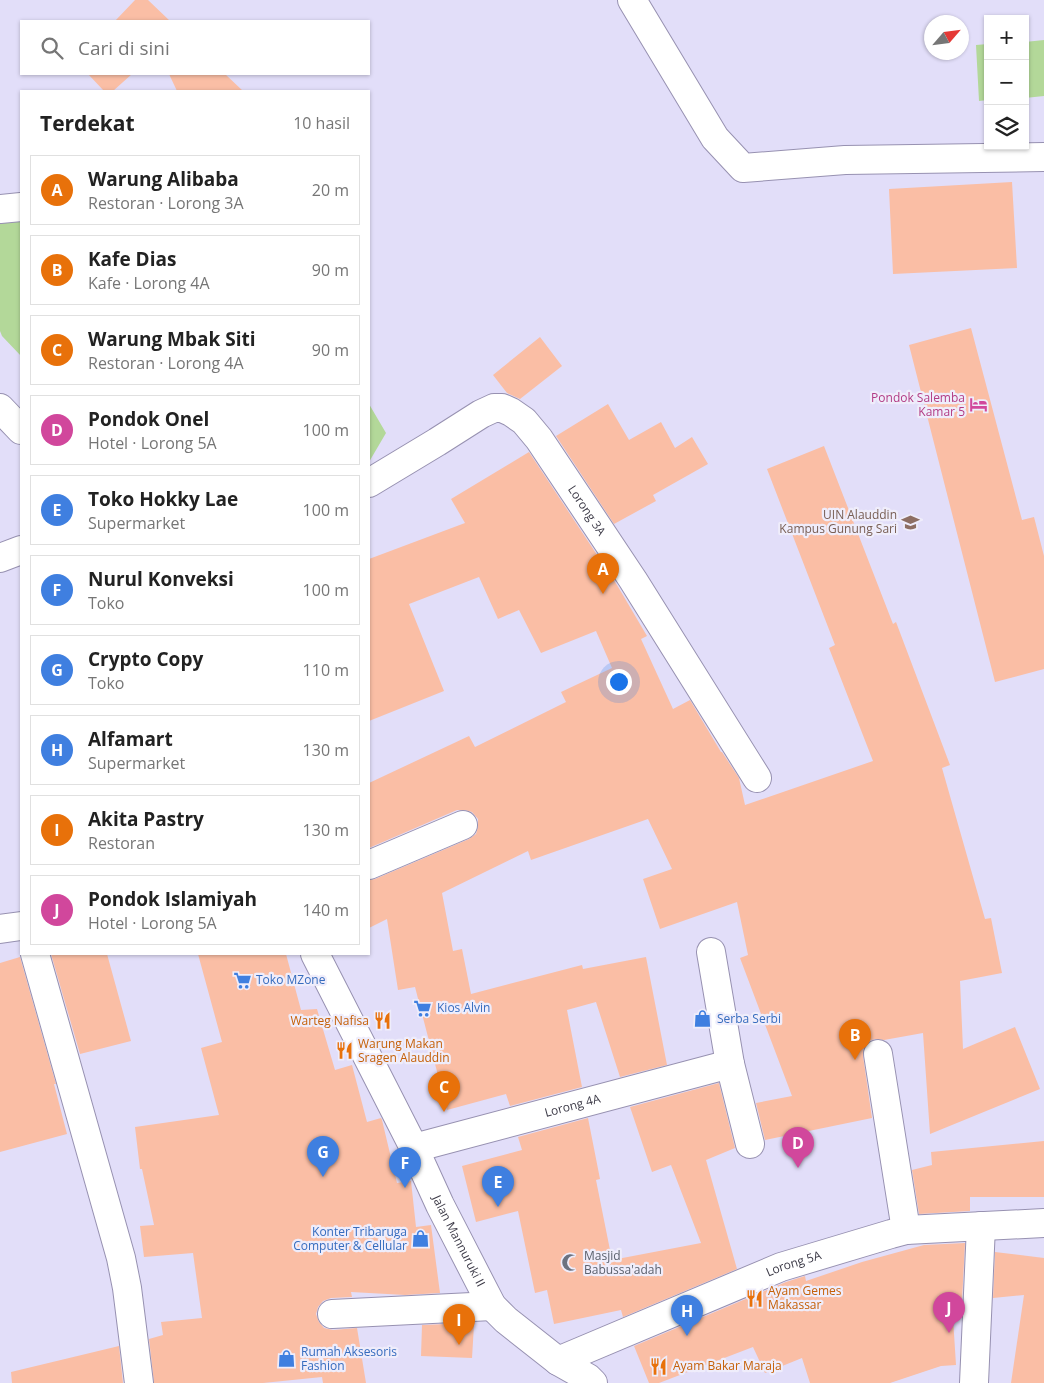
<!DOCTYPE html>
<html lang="id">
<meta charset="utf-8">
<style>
body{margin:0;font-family:"Open Sans",sans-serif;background:#f2f2f2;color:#222}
.controls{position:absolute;right:15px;top:15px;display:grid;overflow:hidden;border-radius:0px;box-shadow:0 1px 4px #0004}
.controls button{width:45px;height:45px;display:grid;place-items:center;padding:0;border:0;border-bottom:1px solid #e0e0e0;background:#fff;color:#222;font:25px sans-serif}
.compass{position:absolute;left:924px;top:15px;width:45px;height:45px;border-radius:50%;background:#fff;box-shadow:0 1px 4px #0004;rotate:62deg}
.you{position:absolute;left:618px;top:681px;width:18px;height:18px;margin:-12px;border:4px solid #fff;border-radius:50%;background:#1a73e8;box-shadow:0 0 0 8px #1a73e833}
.badge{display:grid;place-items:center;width:32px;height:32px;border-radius:50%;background:#823db1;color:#fff;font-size:16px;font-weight:700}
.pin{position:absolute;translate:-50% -41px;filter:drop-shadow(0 1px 2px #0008)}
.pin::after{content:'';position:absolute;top:26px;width:18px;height:15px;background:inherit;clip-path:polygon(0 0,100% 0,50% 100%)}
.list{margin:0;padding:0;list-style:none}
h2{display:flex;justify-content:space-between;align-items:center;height:65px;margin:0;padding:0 20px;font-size:21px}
h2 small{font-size:16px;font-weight:400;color:#767676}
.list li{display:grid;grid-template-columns:32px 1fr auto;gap:15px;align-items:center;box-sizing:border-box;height:70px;margin:0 10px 10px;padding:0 10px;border:1px solid #e0e0e0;border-radius:0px}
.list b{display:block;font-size:19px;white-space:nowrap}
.list p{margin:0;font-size:16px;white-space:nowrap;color:#767676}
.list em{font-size:16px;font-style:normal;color:#767676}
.icon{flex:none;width:28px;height:28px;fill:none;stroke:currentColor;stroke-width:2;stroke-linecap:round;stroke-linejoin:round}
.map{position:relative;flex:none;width:1044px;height:1383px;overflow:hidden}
.search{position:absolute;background:#fff;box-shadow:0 1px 4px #0004;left:20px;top:20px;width:350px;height:55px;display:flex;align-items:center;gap:12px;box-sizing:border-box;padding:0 18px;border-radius:0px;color:#767676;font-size:19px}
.panel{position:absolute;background:#fff;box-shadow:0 1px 4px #0004;left:20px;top:90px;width:350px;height:865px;border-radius:0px}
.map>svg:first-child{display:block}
</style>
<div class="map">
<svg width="1044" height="1383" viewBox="0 0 1044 1383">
<rect width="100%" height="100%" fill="#e2def9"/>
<!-- green -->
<path fill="#b3d899" d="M1044 40V96L1025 98V42Z
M988 44V100L979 101 976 45Z
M21 217V356L2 336 0 331V220Z
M369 404 386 433 369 462Z"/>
<!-- building -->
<path fill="#fabea5" d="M135 0H148L170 21H115Z
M88 74H132L113 91H104Z
M169 74H225L243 91H177Z
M1012 182 1017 268 893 274 889 189Z
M971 328 1022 520 1034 517 1044 556V669L995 682 909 345Z
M540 337 562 366 520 399 507 393 493 375Z
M608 404 629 440 661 422 675 448 692 437 708 464 653 495 656 501 614 524 556 436Z
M824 446 893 624 896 622 950 765 942 768 985 919 991 918 1002 973 960 981 963 1049 1015 1027 1040 1089 930 1134 923 1033 884 1040 875 1039 864 1043 863 1056 872 1118 765 1140 756 1103 792 1096 740 958 748 955 737 902 660 929 643 879 672 869 648 819 531 860 528 851 442 893 453 951 462 949 471 994 582 965 583 969 646 957 667 1065 620 1077 596 1002 567 1010 582 1087 510 1106 506 1094 447 1110 415 987 398 990 387 919 369 928V880L375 879 469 839 476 834 478 827V819L472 812 465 810H457L369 848V783L469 736 475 747 566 702 561 692 612 668 596 631 541 653 519 610 498 619 479 577 409 604 444 691 369 721V559L465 523 451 499 529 452 617 585 647 636 641 639 673 709 690 700 721 752H722L739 778 745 805 873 761 829 648 835 645 767 469Z
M51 954H107L131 1041 80 1054Z
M198 954H286L301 1010 317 1009 335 1070 352 1065 367 1122 381 1118 382 1120 397 1183 411 1181 416 1227 431 1225 440 1293 405 1295 351 1292 352 1297 331 1298 323 1301 318 1307 316 1314 319 1322 324 1328 333 1330 357 1328 366 1383H323L322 1377 263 1383H154L149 1339 163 1335 161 1322 202 1318 193 1253 144 1257 140 1226 154 1225 142 1169H140L135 1127 219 1115 201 1048 222 1042Z
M20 957 56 1084H54L67 1134 0 1152V963Z
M719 1083 735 1148 706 1160 737 1269 623 1317 621 1310 554 1324 547 1290 535 1293 518 1211 476 1222 462 1166 522 1150 518 1137 588 1118 600 1179 596 1180 612 1260 701 1243 671 1165 652 1172 630 1107Z
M1044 1141V1197H970V1211L919 1214 912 1170 932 1165 931 1152Z
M965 1243 962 1301 952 1302 956 1365 941 1366 890 1383H810L802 1358 765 1373 753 1347 659 1383H649L634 1346 786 1282 805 1276 806 1281 862 1262 924 1245Z
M995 1252 1044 1258V1383H1011L1024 1295 993 1298Z
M447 1324 474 1325 472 1358 421 1356 422 1325Z
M119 1346 123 1383H12L11 1372Z"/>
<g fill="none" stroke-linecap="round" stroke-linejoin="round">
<defs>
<g id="minor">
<path d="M632 0 715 138 743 168 845 160 1044 157"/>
<path d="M0 209 21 207"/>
<path d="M0 408 21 430"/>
<path id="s1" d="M369 483 437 442 481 414 494 408H502L511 412 524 421 539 439 633 580 757 778"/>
<path d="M0 558 21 550"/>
<path d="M369 865 463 825"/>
<path d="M0 929 21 926"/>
<path d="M711 952 730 1064 750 1144"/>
<path d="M35 954 121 1258 127 1288 139 1383"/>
<path id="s2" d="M315 954 414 1148 440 1205 492 1306 506 1320 558 1361 588 1378 593 1383"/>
<path d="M878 1054 906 1230"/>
<path id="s3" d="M414 1148 730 1064"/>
<path d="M332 1314 492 1306"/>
<path id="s4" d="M558 1361 781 1267 891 1234 906 1230 1044 1223"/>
<path d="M974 1383 981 1226"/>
</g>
</defs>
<!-- minor casing -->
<use href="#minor" stroke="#9791b1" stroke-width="30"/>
<!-- minor -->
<use href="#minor" stroke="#fff" stroke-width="28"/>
</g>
<!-- icons -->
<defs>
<symbol id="hotel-bare" viewBox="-9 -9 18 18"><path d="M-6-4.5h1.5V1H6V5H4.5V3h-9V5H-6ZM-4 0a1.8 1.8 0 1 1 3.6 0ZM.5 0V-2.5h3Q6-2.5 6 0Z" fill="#d1479c" stroke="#efedfb" stroke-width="2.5" paint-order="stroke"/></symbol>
<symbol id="university-bare" viewBox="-9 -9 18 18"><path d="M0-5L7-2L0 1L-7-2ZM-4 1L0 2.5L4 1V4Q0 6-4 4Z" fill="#8d6e63" stroke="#efedfb" stroke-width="2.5" paint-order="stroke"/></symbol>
<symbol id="supermarket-bare" viewBox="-9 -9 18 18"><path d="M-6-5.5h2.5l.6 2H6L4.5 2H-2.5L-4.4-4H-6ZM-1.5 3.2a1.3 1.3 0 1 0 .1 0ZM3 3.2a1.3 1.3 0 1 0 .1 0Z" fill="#3f7fe0" stroke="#efedfb" stroke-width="2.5" paint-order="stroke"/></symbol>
<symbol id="shop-bare" viewBox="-9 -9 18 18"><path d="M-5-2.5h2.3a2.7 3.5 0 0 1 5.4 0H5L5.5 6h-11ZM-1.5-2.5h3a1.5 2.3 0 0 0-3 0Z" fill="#3f7fe0" stroke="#efedfb" stroke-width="2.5" paint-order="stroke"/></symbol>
<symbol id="restaurant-bare" viewBox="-9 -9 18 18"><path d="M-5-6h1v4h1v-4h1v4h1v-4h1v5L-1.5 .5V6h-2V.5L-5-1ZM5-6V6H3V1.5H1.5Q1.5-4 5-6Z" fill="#e8710a" stroke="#efedfb" stroke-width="2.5" paint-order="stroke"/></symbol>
<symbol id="mosque-bare" viewBox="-9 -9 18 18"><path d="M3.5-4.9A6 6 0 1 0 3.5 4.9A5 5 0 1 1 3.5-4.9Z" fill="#6b7280" stroke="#efedfb" stroke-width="2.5" paint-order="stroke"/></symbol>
</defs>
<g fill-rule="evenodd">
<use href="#hotel-bare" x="966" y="392" width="25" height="25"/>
<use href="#university-bare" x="898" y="510" width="25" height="25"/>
<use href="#supermarket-bare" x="230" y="968" width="25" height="25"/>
<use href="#supermarket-bare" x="410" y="996" width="25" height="25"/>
<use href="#shop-bare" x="690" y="1006" width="25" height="25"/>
<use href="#restaurant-bare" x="370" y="1008" width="25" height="25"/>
<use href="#restaurant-bare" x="332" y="1038" width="25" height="25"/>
<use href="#shop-bare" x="408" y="1226" width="25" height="25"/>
<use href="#mosque-bare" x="558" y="1250" width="25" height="25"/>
<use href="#restaurant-bare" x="742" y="1286" width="25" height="25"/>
<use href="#shop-bare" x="274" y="1346" width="25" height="25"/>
<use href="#restaurant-bare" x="646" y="1354" width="25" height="25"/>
</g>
<g text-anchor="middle" stroke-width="4.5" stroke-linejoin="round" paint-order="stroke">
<!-- hotel labels -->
<g font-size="12" fill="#b23c85" stroke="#efedfb" text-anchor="end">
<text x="965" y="402">Pondok Salemba<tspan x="965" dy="14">Kamar 5</tspan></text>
</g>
<!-- street labels -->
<g font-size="12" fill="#3c3a47" stroke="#efedfb">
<text dy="4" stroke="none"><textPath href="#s1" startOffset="289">Lorong 3A</textPath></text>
<text dy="4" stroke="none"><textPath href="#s3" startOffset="164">Lorong 4A</textPath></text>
<text dy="4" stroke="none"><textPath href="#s2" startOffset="321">Jalan Mannuruki II</textPath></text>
<text dy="4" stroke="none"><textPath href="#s4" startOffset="255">Lorong 5A</textPath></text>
</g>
<!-- education labels -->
<g font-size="12" fill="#785e54" stroke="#efedfb" text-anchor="end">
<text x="897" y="519">UIN Alauddin<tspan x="897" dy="14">Kampus Gunung Sari</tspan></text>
</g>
<!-- shop labels -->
<g font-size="12" fill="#366cbe" stroke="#efedfb" text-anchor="start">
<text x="256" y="984">Toko MZone</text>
<text x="437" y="1012">Kios Alvin</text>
<text x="717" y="1023">Serba Serbi</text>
<text x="407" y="1236" text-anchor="end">Konter Tribaruga<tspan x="407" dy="14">Computer &amp; Cellular</tspan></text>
<text x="301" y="1356">Rumah Aksesoris<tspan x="301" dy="14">Fashion</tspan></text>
</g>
<!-- food labels -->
<g font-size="12" fill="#c56008" stroke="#efedfb" text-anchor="start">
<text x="369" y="1025" text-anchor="end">Warteg Nafisa</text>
<text x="358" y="1048">Warung Makan<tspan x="358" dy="14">Sragen Alauddin</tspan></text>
<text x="768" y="1295">Ayam Gemes<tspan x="768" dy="14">Makassar</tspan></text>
<text x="673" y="1370">Ayam Bakar Maraja</text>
</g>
<!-- worship labels -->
<g font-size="12" fill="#5b616d" stroke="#efedfb" text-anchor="start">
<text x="584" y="1260">Masjid<tspan x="584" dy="14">Babussa'adah</tspan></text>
</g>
</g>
</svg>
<div class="controls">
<button>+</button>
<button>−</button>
<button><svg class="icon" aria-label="layers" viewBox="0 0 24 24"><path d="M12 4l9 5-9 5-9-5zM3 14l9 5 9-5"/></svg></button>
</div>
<svg class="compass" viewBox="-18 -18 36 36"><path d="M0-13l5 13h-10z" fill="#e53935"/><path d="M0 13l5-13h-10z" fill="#767676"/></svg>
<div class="you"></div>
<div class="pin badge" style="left:603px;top:594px;background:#e8710a">A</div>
<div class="pin badge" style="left:855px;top:1060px;background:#e8710a">B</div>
<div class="pin badge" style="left:444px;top:1112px;background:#e8710a">C</div>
<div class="pin badge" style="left:798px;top:1168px;background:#d1479c">D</div>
<div class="pin badge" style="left:498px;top:1207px;background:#3f7fe0">E</div>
<div class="pin badge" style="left:405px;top:1188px;background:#3f7fe0">F</div>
<div class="pin badge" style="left:323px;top:1177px;background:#3f7fe0">G</div>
<div class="pin badge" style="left:687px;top:1336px;background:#3f7fe0">H</div>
<div class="pin badge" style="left:459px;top:1345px;background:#e8710a">I</div>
<div class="pin badge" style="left:949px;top:1333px;background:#d1479c">J</div>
<div class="search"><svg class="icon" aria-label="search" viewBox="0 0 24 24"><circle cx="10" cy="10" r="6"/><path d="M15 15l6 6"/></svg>Cari di sini</div>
<section class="panel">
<h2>Terdekat<small>10 hasil</small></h2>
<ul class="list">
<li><span class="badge" style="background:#e8710a">A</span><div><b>Warung Alibaba</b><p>Restoran · Lorong 3A</p></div><em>20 m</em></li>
<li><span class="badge" style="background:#e8710a">B</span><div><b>Kafe Dias</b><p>Kafe · Lorong 4A</p></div><em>90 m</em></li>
<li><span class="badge" style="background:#e8710a">C</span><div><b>Warung Mbak Siti</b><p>Restoran · Lorong 4A</p></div><em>90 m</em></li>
<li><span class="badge" style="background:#d1479c">D</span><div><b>Pondok Onel</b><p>Hotel · Lorong 5A</p></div><em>100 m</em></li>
<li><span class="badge" style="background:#3f7fe0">E</span><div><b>Toko Hokky Lae</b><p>Supermarket</p></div><em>100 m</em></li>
<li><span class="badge" style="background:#3f7fe0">F</span><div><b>Nurul Konveksi</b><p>Toko</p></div><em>100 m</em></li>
<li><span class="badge" style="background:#3f7fe0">G</span><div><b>Crypto Copy</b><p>Toko</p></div><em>110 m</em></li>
<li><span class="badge" style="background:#3f7fe0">H</span><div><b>Alfamart</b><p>Supermarket</p></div><em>130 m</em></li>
<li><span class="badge" style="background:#e8710a">I</span><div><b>Akita Pastry</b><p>Restoran</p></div><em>130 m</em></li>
<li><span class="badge" style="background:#d1479c">J</span><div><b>Pondok Islamiyah</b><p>Hotel · Lorong 5A</p></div><em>140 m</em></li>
</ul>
</section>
</div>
